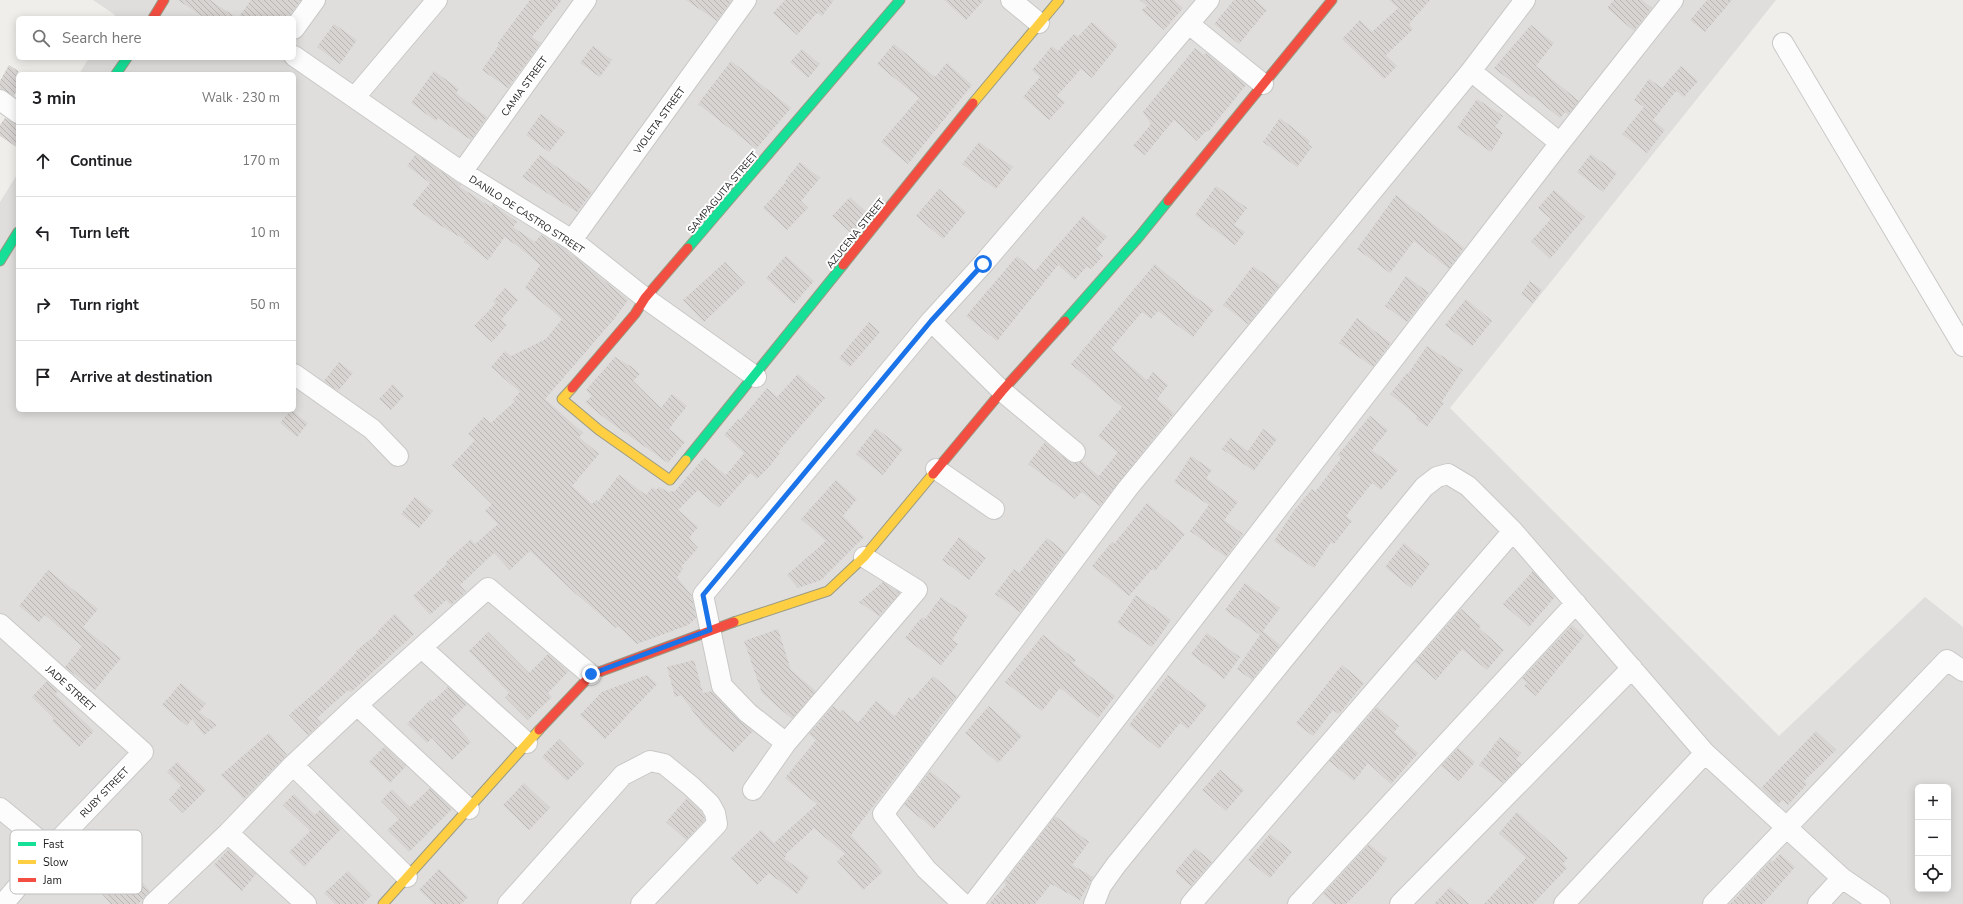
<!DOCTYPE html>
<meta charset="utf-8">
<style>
body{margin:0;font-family:"Nunito Sans",sans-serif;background:#f2f2f2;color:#202124}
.controls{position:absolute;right:12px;bottom:12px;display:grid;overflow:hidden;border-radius:6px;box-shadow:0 2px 10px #0003}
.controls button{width:36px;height:36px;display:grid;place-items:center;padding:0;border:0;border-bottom:1px solid #e0e0e0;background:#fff;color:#202124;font:20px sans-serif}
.stop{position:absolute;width:12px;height:12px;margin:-9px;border:3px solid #1a73e8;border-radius:50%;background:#fff}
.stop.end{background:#1a73e8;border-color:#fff;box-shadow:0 1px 4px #0008}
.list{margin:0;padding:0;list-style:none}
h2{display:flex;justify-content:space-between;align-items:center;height:52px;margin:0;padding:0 16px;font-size:17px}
h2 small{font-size:13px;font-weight:400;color:#757577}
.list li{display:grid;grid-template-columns:26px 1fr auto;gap:12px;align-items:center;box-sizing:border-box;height:72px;padding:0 16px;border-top:1px solid #e0e0e0}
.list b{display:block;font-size:15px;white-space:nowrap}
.list em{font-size:13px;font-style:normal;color:#757577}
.icon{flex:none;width:22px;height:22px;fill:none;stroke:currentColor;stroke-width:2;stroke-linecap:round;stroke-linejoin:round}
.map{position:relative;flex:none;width:1963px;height:904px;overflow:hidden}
.search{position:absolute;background:#fff;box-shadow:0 2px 10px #0003;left:16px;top:16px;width:280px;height:44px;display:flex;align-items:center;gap:10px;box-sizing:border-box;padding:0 14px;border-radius:6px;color:#757577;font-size:15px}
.panel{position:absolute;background:#fff;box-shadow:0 2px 10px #0003;left:16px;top:72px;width:280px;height:340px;border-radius:6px}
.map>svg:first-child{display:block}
</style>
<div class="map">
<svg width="1963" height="904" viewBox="0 0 1963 904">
<defs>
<pattern id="building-back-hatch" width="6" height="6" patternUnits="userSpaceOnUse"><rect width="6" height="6" fill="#d7d4d2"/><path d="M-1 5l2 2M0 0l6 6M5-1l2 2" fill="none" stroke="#b8b6b4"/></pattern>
</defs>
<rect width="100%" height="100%" fill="#f0eeeb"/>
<!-- residential -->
<path fill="#dfdedc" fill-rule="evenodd" d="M93 0H1776L1450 408 1779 736 1925 597 1963 627V904H0V202L18 173V410H294V74H79L89 58H294V18H113L115 15ZM1918 787H1948V889H1918Z"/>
<!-- building -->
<path fill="url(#building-back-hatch)" d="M178 0H210L237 18H205Z
M251 0H301L288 18H238Z
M530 0H562L532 37 541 43 508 88 482 70 499 45 497 44Z
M686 0H732L717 21Z
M785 0H834L822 16 817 13 797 35 773 13Z
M944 0H984L966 20Z
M1140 0H1174L1183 8 1164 30 1141 10 1147 6Z
M1234 0H1255L1267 10 1239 44 1214 24Z
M1389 0H1430L1409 24 1413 29 1386 55 1397 66 1384 79 1342 39 1360 20 1372 32 1398 8Z
M1614 0H1642L1652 8 1634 31 1607 8Z
M1707 0H1732L1705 32 1690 20Z
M1092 22 1118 45 1092 78 1081 69 1057 96 1065 102 1049 120 1023 97 1040 77 1032 70 1052 46 1058 51 1074 34 1078 37Z
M334 24 357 40 340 64 317 47Z
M1531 25 1554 43 1536 66 1579 101 1568 115 1565 112 1560 118 1534 97 1533 98 1494 68Z
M894 44 935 77 947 63 972 85 908 164 881 142 919 98 877 64Z
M593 46 612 60 600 77 580 63Z
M1195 48 1204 55 1206 53 1246 85 1208 132 1206 131 1197 141 1174 120 1145 155 1133 146 1151 124 1143 112Z
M802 49 820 64 808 78 790 62Z
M731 61 791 108 756 149 698 104Z
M9 65 18 71V88L14 96 0 89V81Z
M1681 66 1698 81 1684 97 1676 91 1653 120 1665 130 1647 153 1622 134 1644 107 1634 100 1649 79 1662 88Z
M434 71 459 89 456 93 487 117 471 140 438 118 436 121 411 103Z
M1477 99 1503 116 1495 127 1503 133 1491 152 1457 128Z
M541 114 565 132 549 152 526 135Z
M5 118 18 124V148L0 136V125Z
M1280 118 1310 141 1308 144 1312 147 1297 167 1263 142Z
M979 142 1013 167 996 189 962 164Z
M416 154 461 185 460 187 491 207 493 204 495 206 517 222 513 227 535 242 541 235 565 249 628 300 615 318 545 399 583 433 579 437 599 454 572 486 592 504 596 500 598 502 619 475 646 495 653 487 656 490 659 487 668 492 675 491 704 458 726 475 744 453 724 435 738 419 740 420 767 388 777 397 798 374 825 398 778 452 780 453 769 467 757 479 750 473 719 508 698 490 678 510 698 527 689 538 698 548 681 567 683 569 677 577 692 596 696 618 688 625 637 644 618 626 616 628 575 593 530 551 510 570 494 553 460 585 466 592 451 605 446 600 430 615 413 596 447 564 446 562 471 539 475 544 498 524 485 511 492 504 452 465 475 440 468 434 484 417 491 423 515 401 513 399 520 392 491 367 505 351 511 356 546 339 562 319 525 288 540 265 520 248 505 237 488 260 464 242 465 240 433 221 412 205 430 183 407 166Z
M1591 154 1617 173 1603 192 1577 172Z
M540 155 592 192 577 212 522 177Z
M800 162 820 178 801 201 808 208 787 230 763 208 786 182 785 181Z
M1216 186 1247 208 1234 225 1245 232 1235 245 1195 215Z
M939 189 966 212 943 239 916 216Z
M1554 190 1585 217 1550 259 1531 241 1551 219 1538 208Z
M1396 195 1464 248 1449 269 1414 241 1390 273 1357 249Z
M850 197 868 214 852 234 832 216Z
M1083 216 1107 237 1096 249 1103 256 1091 269 1087 266 1075 280 1058 265 997 341 966 316 1017 256 1035 271Z
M786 256 814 281 794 304 766 278Z
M725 262 745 283 704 322 683 300Z
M1155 264 1187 291 1214 310 1193 337 1158 311 1151 319 1142 312 1111 349 1147 380 1153 372 1168 385 1157 399 1174 413 1100 506 1081 492 1075 499 1028 464 1045 442 1068 461 1073 463 1081 461 1099 476 1118 452 1098 436 1122 407 1071 364Z
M1253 266 1280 285 1248 324 1223 305Z
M1406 276 1429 293 1407 322 1385 306Z
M1530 281 1542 290 1533 303 1521 294Z
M505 288 518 300 501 320 507 325 492 342 474 326 496 303 493 301Z
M1466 299 1492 321 1472 346 1445 325Z
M1357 318 1391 343 1373 367 1339 343Z
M869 322 880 332 850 367 839 358Z
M1427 346 1463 370 1442 401 1444 403 1427 427 1416 419 1417 416 1390 394 1407 373 1408 374Z
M615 357 632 367 640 374 633 381 661 408 672 394 687 406 669 429 685 442 668 463 607 420 585 402 592 396 586 390Z
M339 362 353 373 338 391 324 381Z
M393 384 404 396 391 410 379 399Z
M291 410 308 423 297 437 280 423Z
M1370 416 1388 430 1372 450 1398 470 1381 490 1372 483 1346 516 1352 521 1334 544 1331 542 1314 568 1274 541 1293 512 1312 489 1315 492 1341 458 1338 455Z
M876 428 903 449 883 475 856 454Z
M1263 429 1277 439 1254 471 1222 449 1230 438 1248 451Z
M1191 456 1212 470 1206 478 1238 502 1224 520 1243 534 1226 557 1190 531 1209 505 1174 482Z
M836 480 857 499 843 516 864 537 821 580 798 588 787 575 826 541 801 519Z
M415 497 433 511 419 528 401 514Z
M1147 503 1185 534 1155 571 1152 569 1129 596 1092 566 1112 542 1114 544Z
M959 537 986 558 969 580 942 560Z
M1047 538 1065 552 1020 612 995 594 1014 569 1019 573Z
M1404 543 1430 564 1411 588 1385 567Z
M48 570 98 609 83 627 121 658 95 690 65 667 82 646 45 615 39 622 19 606Z
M1533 571 1555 597 1529 627 1503 604Z
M883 582 900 593 879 616 859 602Z
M1245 583 1280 608 1263 631 1280 645 1252 680 1237 669 1260 635 1225 610Z
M1136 595 1171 620 1152 647 1117 623Z
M941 597 968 616 952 640 958 644 941 665 905 638 922 617 925 619Z
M1461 609 1481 626 1479 628 1504 650 1487 670 1462 649 1436 680 1415 662Z
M395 614 414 634 351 692 348 690 317 718 321 723 308 735 289 715 326 683 357 652 356 651 379 632 378 631Z
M1572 625 1584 636 1536 696 1524 686 1527 683 1522 678Z
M778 629 791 670 816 691 792 719 762 693 744 641Z
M488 632 529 673 548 654 569 671 548 693 552 697 528 720 505 697 509 693 469 651Z
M1207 633 1240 657 1224 679 1191 654Z
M1043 635 1076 660 1073 663 1115 696 1098 718 1060 688 1042 711 1005 682Z
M694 660 703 693 712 691 740 721 753 731 733 752 704 726 681 695 675 697 667 667Z
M1342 665 1364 683 1339 714 1333 710 1313 736 1296 723Z
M647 675 657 684 605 739 580 715 602 692Z
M1168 675 1207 705 1188 729 1180 723 1159 749 1129 725Z
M933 676 957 696 929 730 931 731 851 835 883 872 863 890 837 861 845 854 814 828 785 855 787 856 784 858 809 877 797 894 769 873 757 885 731 858 761 830 774 843 817 804 785 778 816 740 809 734 833 706 840 712 842 710 858 723 876 701 895 716 909 697 912 700Z
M47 681 58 691 55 694 94 731 79 747 52 721 54 719 32 697Z
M181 683 206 704 199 712 217 725 204 735 192 719 187 726 162 705Z
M448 687 467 704 451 720 471 742 452 760 432 738 427 743 407 724 430 700 432 702Z
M989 706 1022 736 998 763 965 733Z
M1377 707 1399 726 1394 732 1418 753 1391 784 1368 763 1354 781 1329 761Z
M1816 731 1836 750 1804 781 1807 784 1788 805 1783 800 1778 804 1761 788Z
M269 733 287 755 244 799 221 775Z
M1500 737 1521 753 1516 760 1522 764 1503 783 1479 765Z
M559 739 584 764 567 781 542 757Z
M385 746 406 766 390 783 369 762Z
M1458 748 1475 762 1459 781 1441 766Z
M177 762 206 790 183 813 169 799 181 786 167 772Z
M1220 770 1244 790 1226 811 1202 790Z
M930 771 961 796 934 829 904 805Z
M524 783 550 808 529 830 503 805Z
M430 788 452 809 409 852 387 830 399 819 381 801 392 789 410 807Z
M294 794 315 815 321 809 341 829 304 867 289 852 310 831 283 805Z
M687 798 701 811 705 820 686 840 666 822Z
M1517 812 1568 858 1563 864 1567 868 1533 904H1484L1526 858 1499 833Z
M1055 816 1089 842 1072 865 1093 877 1080 900 1051 884 1035 904H989L1006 885 1004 883Z
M1270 834 1292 852 1270 878 1248 860Z
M1369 844 1387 859 1372 878 1346 904H1334L1323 894Z
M1195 848 1212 862 1191 886 1175 872Z
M229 849 256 874 242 891 214 865Z
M1780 854 1795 867 1763 904H1730L1771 860 1773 862Z
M130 868 150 891 138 904H111L102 894Z
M439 869 468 897 461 904H434L419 890Z
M348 871 372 895 363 904H335L324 893Z
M1450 887 1469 904H1434Z"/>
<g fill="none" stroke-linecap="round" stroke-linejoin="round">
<defs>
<path id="street" d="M1011 0 1039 23
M1189 24 1263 84
M294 29 315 0
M1783 43 1963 346
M294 56 462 172 572 240 645 298 756 377
M1471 71 1560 143
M355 97 437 0
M0 100 18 113
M462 172 586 0
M572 240 746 0
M931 321 1002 391 1075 452
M294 374 372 429 398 456
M936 469 994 509
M0 624 143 752 50 849 3 904
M422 648 527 743
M357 705 469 809
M786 743 917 590 864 557
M293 765 407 877
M753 790 786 743 748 713 722 686 703 595 931 321 983 264 1209 0
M0 808 50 849
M228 833 306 904
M153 904 228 833 293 765 357 705 488 588 591 675
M508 904 623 775 650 761 664 764 691 786 710 804 715 813 717 824 641 904
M963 904 926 869 883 814 1128 488 1471 71 1525 0
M973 904 1560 143 1673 0
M1094 904 1101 886 1116 865 1424 487 1437 477 1448 474 1468 486 1513 531 1705 753 1842 878 1880 904
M1191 904 1513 531
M1298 904 1576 603
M1400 904 1632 668
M1564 904 1705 753
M1713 904 1947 660 1963 671
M1818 904 1842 878"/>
<path id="fast" d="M116 74 127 58
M688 248 900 0
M0 261 18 232
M1065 321 1138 238 1168 201
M686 460 843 265"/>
<path id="slow" d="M973 103 1059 0
M572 388 562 399 599 430 670 480 686 460
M734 622 828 591 864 557 933 474
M383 904 539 730"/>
<path id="jam" d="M153 18 164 0
M1168 201 1332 0
M843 265 973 103
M572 388 635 314 645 298 688 248
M933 474 1002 391 1065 321
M539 730 591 675 734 622"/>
</defs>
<!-- street casing -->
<use href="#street" stroke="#c9c8c7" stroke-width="22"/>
<!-- fast casing -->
<use href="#fast" stroke="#999a82" stroke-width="11"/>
<!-- slow casing -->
<use href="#slow" stroke="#999a82" stroke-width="11"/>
<!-- jam casing -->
<use href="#jam" stroke="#999a82" stroke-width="11"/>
<!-- street -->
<use href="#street" stroke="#fdfcfc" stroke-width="20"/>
<!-- fast -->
<use href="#fast" stroke="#16e098" stroke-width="9"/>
<!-- slow -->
<use href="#slow" stroke="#ffcf43" stroke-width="9"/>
<!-- jam -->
<use href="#jam" stroke="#f24e42" stroke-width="9"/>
</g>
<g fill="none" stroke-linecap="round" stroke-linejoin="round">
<!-- route -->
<path stroke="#1a73e8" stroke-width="5" d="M591 674 710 630 703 595 931 321 983 264"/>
</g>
<g text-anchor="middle" stroke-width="4" stroke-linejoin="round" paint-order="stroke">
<!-- street labels -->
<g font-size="10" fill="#222" stroke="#fff">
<text transform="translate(524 86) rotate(-54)" y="4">CAMIA STREET</text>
<text transform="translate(659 120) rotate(-54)" y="4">VIOLETA STREET</text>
<text transform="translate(722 192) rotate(-50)" y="4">SAMPAGUITA STREET</text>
<text transform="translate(527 214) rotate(33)" y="4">DANILO DE CASTRO STREET</text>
<text transform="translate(855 233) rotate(-51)" y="4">AZUCENA STREET</text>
<text transform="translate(71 688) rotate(42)" y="4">JADE STREET</text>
<text transform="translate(104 792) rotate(-46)" y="4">RUBY STREET</text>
</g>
</g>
<!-- legend -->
<rect x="10" y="830" width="132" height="64" rx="6" fill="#fff" stroke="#bdbdbd" stroke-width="1"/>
<rect x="18" y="842" width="18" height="4" fill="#16e098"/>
<rect x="18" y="860" width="18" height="4" fill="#ffcf43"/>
<rect x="18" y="878" width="18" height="4" fill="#f24e42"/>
<g font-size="11" fill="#222">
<text x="43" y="848">Fast</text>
<text x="43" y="866">Slow</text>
<text x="43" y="884">Jam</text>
</g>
</svg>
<div class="controls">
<button>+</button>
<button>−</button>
<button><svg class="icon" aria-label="locate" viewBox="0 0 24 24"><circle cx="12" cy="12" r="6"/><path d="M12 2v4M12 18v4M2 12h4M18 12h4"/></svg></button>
</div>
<div class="stop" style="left:983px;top:264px"></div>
<div class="stop end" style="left:591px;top:674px"></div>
<div class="search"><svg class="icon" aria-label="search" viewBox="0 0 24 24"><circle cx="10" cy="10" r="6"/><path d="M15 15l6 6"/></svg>Search here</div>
<section class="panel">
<h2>3 min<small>Walk · 230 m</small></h2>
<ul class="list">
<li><svg class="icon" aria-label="ahead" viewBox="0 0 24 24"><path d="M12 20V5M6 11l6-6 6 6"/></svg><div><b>Continue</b></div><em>170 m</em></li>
<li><svg class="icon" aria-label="left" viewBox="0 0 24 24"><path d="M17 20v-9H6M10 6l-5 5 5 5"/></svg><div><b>Turn left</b></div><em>10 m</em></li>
<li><svg class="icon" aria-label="right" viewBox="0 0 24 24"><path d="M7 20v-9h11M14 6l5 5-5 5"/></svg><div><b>Turn right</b></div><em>50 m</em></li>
<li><svg class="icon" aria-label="arrive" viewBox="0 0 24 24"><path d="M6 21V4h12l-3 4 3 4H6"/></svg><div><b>Arrive at destination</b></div></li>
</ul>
</section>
</div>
